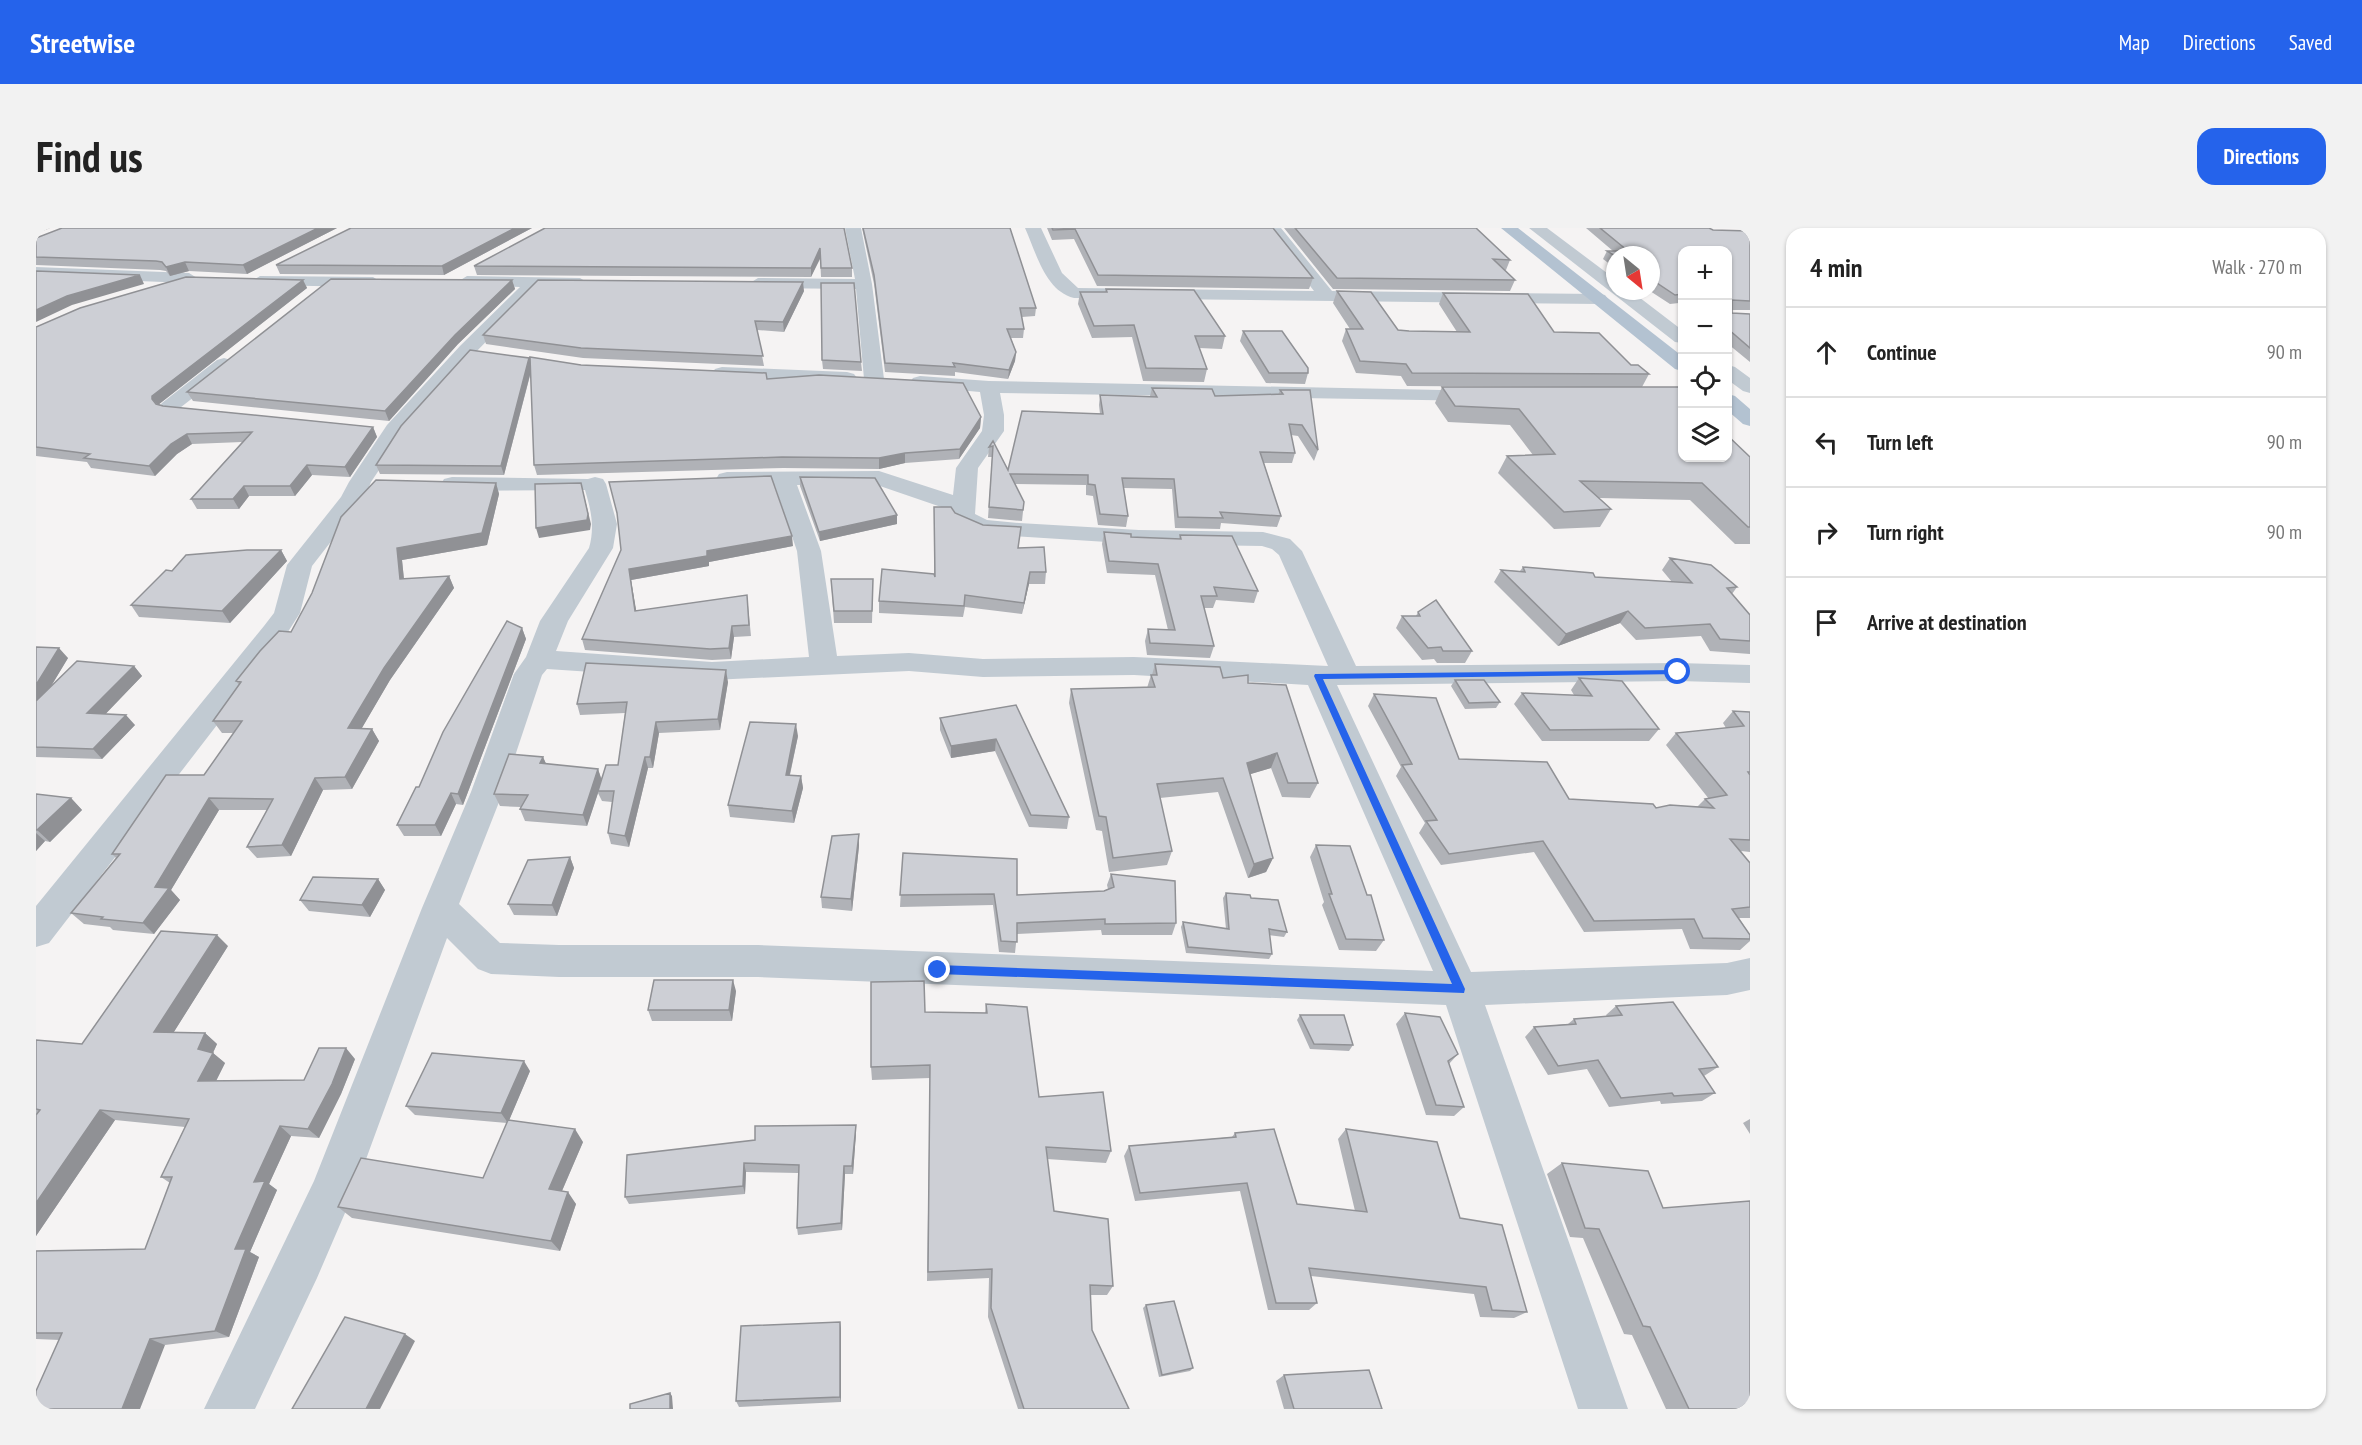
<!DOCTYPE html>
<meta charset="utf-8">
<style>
body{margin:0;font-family:"PT Sans Narrow",sans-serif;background:#f2f2f2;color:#222}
.controls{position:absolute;right:18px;top:18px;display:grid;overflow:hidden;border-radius:12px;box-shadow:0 2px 4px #0004}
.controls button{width:54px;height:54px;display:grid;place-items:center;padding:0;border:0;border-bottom:2px solid #e0e0e0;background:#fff;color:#222;font:30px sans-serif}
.compass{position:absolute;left:1570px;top:18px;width:54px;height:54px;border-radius:50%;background:#fff;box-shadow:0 2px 4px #0004;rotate:150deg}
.stop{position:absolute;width:18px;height:18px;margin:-14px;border:4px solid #2563eb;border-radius:50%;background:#fff}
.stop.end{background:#2563eb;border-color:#fff;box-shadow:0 2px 6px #0008}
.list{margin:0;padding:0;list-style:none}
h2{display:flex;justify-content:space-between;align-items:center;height:78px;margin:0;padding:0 24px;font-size:26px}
h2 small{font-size:20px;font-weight:400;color:#767676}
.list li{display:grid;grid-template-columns:39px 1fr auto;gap:18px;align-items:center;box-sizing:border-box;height:90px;padding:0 24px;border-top:2px solid #e0e0e0}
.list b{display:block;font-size:22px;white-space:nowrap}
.list em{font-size:20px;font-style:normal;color:#767676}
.icon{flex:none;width:33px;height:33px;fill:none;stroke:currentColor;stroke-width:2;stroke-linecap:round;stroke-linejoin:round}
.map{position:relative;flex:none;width:1714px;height:1181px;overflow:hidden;border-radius:18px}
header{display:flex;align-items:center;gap:36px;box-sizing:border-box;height:84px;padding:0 30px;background:#2563eb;color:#fff}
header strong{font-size:28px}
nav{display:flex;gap:33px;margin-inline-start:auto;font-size:21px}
.intro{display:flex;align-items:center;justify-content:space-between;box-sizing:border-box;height:144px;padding:0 36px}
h1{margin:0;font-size:42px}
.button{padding:15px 27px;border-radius:18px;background:#2563eb;color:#fff;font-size:21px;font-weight:700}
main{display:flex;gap:36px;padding:0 36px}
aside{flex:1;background:#fff;border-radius:18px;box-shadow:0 2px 4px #0004}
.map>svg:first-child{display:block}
</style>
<header>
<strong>Streetwise</strong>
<nav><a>Map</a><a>Directions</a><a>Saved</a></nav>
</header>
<div class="intro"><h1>Find us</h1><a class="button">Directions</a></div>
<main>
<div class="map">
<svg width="1714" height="1181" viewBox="0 0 1714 1181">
<rect width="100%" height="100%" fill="#f5f3f3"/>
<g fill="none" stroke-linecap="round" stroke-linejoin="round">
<!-- minor -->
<path fill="#c1cad2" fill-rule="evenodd" d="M809 0H825L836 56 848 151 845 155H831L828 151 820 61 722 60 714 55 722 50 819 51Z
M989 0H1005L1026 45 1042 60 1278 63 1229 0H1245L1296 63 1563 66 1569 67 1572 71 1569 75 1563 76 1038 70C1009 63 1000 24 989 0Z
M1493 0H1511L1579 51V63H1595L1646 102V115L1639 114Z
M0 39 153 45 161 50 153 55 0 49Z
M224 48 337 49 345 54 337 59 218 57 216 53Z
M431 48 544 50 552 55 544 60 503 59 438 126 367 206 335 254 328 271 276 338 264 385 248 410 13 715 0 719V678L228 398 238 385 251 337 305 269 313 254 351 197 424 118 484 59 425 57 423 53Z
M188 130 195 132 198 136 195 140 140 183 133 185 126 183 123 179 126 175 181 132Z
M1692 137 1699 139 1714 150V165L1707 163 1692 152Z
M686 139 811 144 818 146 821 150 818 154 811 156 679 149 676 145 679 141Z
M884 148 953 153 1454 163 1457 167 1454 171 1447 173 964 165 968 187V203L942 240 939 286 951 292 983 295 1103 302 1227 304 1254 311 1266 323 1320 438 1642 435 1714 437V455L1642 453 1301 457 1435 744 1691 735 1714 730V762L1691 767 1449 777 1592 1181H1542L1410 777 722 749H523L455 746 442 741 411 710 318 964 281 1050 219 1181H168L278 953 386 680 435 564 478 446 490 429 504 393 553 320C559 299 555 282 549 262L416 263 408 261 405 256 408 251 416 249 552 251 559 249 567 251 570 256 581 296 577 320 532 393 520 423 676 434 773 429 761 323 739 258 683 256 680 251 683 246 691 244 843 243 917 267 920 240 946 203 948 187 944 164 877 158 874 154 877 150ZM761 257H841L911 281 919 294 946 306 1103 316 1226 318 1236 321 1243 327 1292 438 1098 429 947 431 873 425 801 428 785 323ZM511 441 676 452 873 443 947 449 1098 447 1272 457 1397 743 722 717H523L464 715 423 676 467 564 506 447Z"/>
<!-- major -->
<path fill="#b3c2d1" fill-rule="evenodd" d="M1465 0H1482L1646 128V143L1639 141Z
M1692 166 1699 168 1714 181V198L1707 196 1692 183Z"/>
</g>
<!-- wall -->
<path fill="#b0b2b7" d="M26 0H301L211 46 153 43 134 48 130 43 124 42 0 37V10Z
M496 0 408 47 244 46 240 37Z
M808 0 816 40V49H785L784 29 775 49 441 47 438 38Z
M826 0H974L1000 80 999 88 986 89 988 101 987 110H975L980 124 979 133 972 151 919 144V148L849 144 838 56Z
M1011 0H1237L1277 50 1273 61 1061 58 1038 11 1016 12Z
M1248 0H1440L1474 32 1470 42H1468L1479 52 1474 63 1297 61Z
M1550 0H1673L1677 2 1714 3V82H1696V85L1714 86V134L1692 116V22H1647V78L1643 75 1634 76 1614 63 1615 27H1579V40L1567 31 1571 23H1577Z
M267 52 271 60 123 176 127 178 337 199 341 209 314 249 276 247 259 268H213L203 281H161L155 271 206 214 156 216 141 226 119 248 55 240 51 234 0 228V99Z
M476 52 479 61 422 116 353 193 157 173 151 164Z
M1070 61 1189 108 1186 121 1163 120 1171 141 1168 154 1107 153 1096 109 1056 110 1042 76 1044 64H1069Z
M768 63 748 104 721 102 728 138 547 130 450 116 447 107Z
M1301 63 1362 102 1373 103 1421 104 1403 76 1407 65 1518 104 1595 137 1613 146 1606 159 1647 230 1714 229V316H1699L1654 272 1563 270 1575 281 1564 299 1518 301 1462 245 1471 228 1497 227 1474 197 1412 194 1399 175 1406 159H1554L1371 158 1365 148 1320 145 1306 113 1310 101H1314L1297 75Z
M1207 103 1272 145 1269 156 1230 155 1204 113Z
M493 130 545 137 731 151 945 189 944 200 923 231 869 235 843 241 747 240 501 247 498 237 495 144 468 247 344 246 340 237Z
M786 132 825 134 826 143 787 141Z
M1116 160 1179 168 1242 167 1244 162 1282 222 1278 233 1262 208 1255 207 1259 225 1256 235H1228L1245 288 1241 299 1185 295 1184 301 1139 300 1136 261 1088 260 1092 288 1090 299 1062 297 1057 268 1050 267V257L979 256 988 274 986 293 952 290 956 229H952L953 219 957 213 972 242 1064 186 1063 177 1064 167 1114 168Z
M764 249 861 287V296L784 313 764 258Z
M460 255 463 266 451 317 366 332 368 351 413 348 418 360 354 452 325 501H336L343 513 316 561 287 562 255 628 221 630 211 619 231 582H183L135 662 144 672 118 706 77 702 74 699 48 696 35 685 80 630 76 626 168 547 198 505H186L177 493 203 457 200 453 255 404Z
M898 279 919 285 982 320 1010 344 1009 356H993L986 386 929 379 927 389 843 385V373L898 348Z
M1068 304 1095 309 1143 311 1144 307 1222 363 1218 375 1180 372 1177 380H1168L1178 418 1174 430 1111 427 1109 413 1112 401 1132 402 1119 347 1071 345 1066 316Z
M757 318 673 334V338L595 352 600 383 711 367 715 408 698 409 695 431 676 432 549 422 546 411 585 322Z
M245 322 251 333 194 395 103 389 95 377 136 343Z
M1634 330 1701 359 1696 366 1714 387V426L1674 423 1665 408 1600 412 1584 395 1522 418 1458 354 1465 342 1484 343 1487 339 1559 349 1636 354 1626 342Z
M795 351H837L836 395H798Z
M1382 384 1436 423 1429 435H1401L1398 431 1386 432 1360 400 1366 388H1380Z
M486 400 490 411 427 577 420 576 405 608H368L361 597 383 559Z
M0 419 32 430 14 460 98 438 106 448 69 486 99 497 66 531 0 529Z
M1119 436 1212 455 1282 555 1274 570 1246 569 1235 540 1214 546 1237 630 1230 644 1212 650 1182 564 1124 570 1136 623 1131 637 1073 644 1066 603 1060 602 1033 475 1035 461 1111 460 1115 447H1116Z
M1543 450 1623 501 1613 513H1506L1478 476 1486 465 1538 467 1535 462Z
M1419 452 1464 474 1460 480 1429 481 1415 458Z
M692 454 684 502 623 505 617 540H612L593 619 575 616 572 605 576 574 566 573 562 565 551 598 489 593 484 581 485 579 464 578 458 566 507 529 510 536 562 541 565 550 582 537 589 485 544 487 541 476Z
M1338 466 1423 531 1533 571 1620 580 1661 579 1669 571H1673L1630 517 1640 505 1690 500 1687 495 1697 483 1714 484V624L1705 623 1714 635V690H1703L1714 707V713L1704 722 1654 721 1646 701 1548 704 1498 624 1405 637 1383 605 1389 595 1360 548 1365 539 1332 478Z
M980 477 1033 589 1031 601 993 599 959 523 915 530 904 502V490Z
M762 508 754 547 765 548 767 560 758 595 694 589 692 577Z
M0 566 35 570 46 582 14 614 9 613 0 623Z
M1280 617 1348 712 1340 723 1303 722 1286 677 1288 674 1274 629Z
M823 618 816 683 786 680 785 669Z
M867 625 981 667 1068 663 1072 661 1071 657 1075 646 1140 695 1136 707H1066L1065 702 981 706 979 725 963 724 957 677 864 679Z
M534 629 538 640 521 688 478 687 472 676Z
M342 651 349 662 334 689 273 683 264 672Z
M1190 665 1215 670 1251 704 1248 709 1233 707 1236 726 1233 731 1150 725 1145 699 1147 694 1190 701 1187 670Z
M192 718 137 805H169L181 816 177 825 189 835 180 853 268 852 319 831 305 866 283 910 255 908 233 956 241 962 214 1024 223 1029 193 1109 129 1117 24 1112 0 1111V1023L109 1021 134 955 125 949 149 899 79 892 0 1008V812L46 816Z
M700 763 696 793H616L612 782Z
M950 776 1003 869 1075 923 1070 935 1011 931 1018 983 1077 1058 1071 1067H1054L1056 1102 1093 1181H982L952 1089 953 1050 891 1053 894 850 836 852 835 839 889 784 949 785Z
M1580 778 1682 839 1668 848 1679 865 1666 873 1625 876 1624 873 1573 879 1551 841 1512 847 1489 809 1498 799 1532 796 1538 791 1571 789 1570 787Z
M1369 785 1422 826 1413 836 1428 879 1418 888 1390 887 1360 796Z
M1264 787 1317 817 1313 823 1274 821 1261 792Z
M494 843 473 892 547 914 526 963 540 976 524 1023 316 990 302 979 447 950 471 895 379 887 370 878Z
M1714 891V906L1707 895Z
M820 897V905L817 946H809L806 1002 762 1007 761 1000 762 945 710 944 709 966 593 976 589 969 719 912Z
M1310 901 1424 990 1491 1084 1478 1090 1444 1089 1438 1066 1275 1048 1281 1075 1273 1082H1232L1204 963 1099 973 1088 928 1093 918 1196 909 1199 905 1261 976 1319 983 1302 911Z
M1526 935 1714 1181H1630L1596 1107 1588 1106 1547 1010 1534 1009 1511 946Z
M1110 1077 1157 1140 1154 1143 1123 1149 1107 1080Z
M805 1100V1174L703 1179 700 1173Z
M1248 1147 1346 1181H1248L1240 1153Z"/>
<!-- shaded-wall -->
<path fill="#909195" d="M0 0H14L0 6Z
M282 0H301L211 46 207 37Z
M479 0H496L408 47 406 38Z
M784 20 785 29 775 49V40Z
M149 34 153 43 134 48 130 39Z
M104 47 108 56 36 77 0 94V82L31 68Z
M267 52 271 60 122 177 116 171V168Z
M476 52 479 61 422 116 353 193 349 183 419 107Z
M767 54 768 63 748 104 747 94Z
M980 124 979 133 972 151 973 142Z
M493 130 496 139 468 247 465 238Z
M945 189 944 200 923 231 924 221Z
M337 199 341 209 314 249 309 239Z
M151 206 156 216 141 226 119 248 113 238 135 216Z
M869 225V235L843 241V230Z
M271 237 276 247 259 268 254 258Z
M460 255 463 266 451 317 366 332 369 362 364 351 361 320Z
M545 255 555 296 554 302 503 310 500 300Z
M208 258 213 268 203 281 197 271Z
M861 287V296L784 313 783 304Z
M756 308 757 318 673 334V338L595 352 602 393 599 383 593 341 671 323Z
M245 322 251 333 194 395 186 383Z
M994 344 993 356 986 386 988 375Z
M413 348 418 360 354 452 319 512 312 500 348 440Z
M1592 383 1584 395 1522 418 1530 406Z
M696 398 698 409 695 431 693 420Z
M486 400 490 411 427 577 422 566Z
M23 420 32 430 3 478 0 475V457Z
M98 438 106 448 60 496 51 485Z
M690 442 692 454 684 502 682 491Z
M90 487 99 497 66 531 57 521Z
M620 494 623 505 617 540 614 529Z
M760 496 762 508 751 559 750 547Z
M336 501 343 513 316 561 309 549Z
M960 511 959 523 915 530V518Z
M1241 525 1235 540 1205 549 1211 535Z
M507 529 512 540 504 535Z
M609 529 612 540 593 619 589 608Z
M562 541 566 553 562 563V565L551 598 547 587Z
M765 548 767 560 758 595 756 583Z
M279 550 287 562 255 628 246 617Z
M415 565 420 576 405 608 399 597Z
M35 570 46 582 14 614 1 602Z
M173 570 183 582 135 662 144 672 118 706 107 695 119 659Z
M0 605 9 613 0 623Z
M823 606V618L816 683 815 671Z
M534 629 538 640 521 688 516 677Z
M1237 630 1230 644 1212 650 1218 636Z
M342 651 349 662 334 689 326 677Z
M181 707 192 718 131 815 118 804Z
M697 752 700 763 696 793 693 782Z
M169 805 181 816 174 831 162 821Z
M310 820 319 831 305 866 283 910 272 901Z
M177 825 189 835 175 863 162 853Z
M488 833 494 843 472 895 465 885Z
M64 882 79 892 0 1008V975Z
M820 897V905L817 946 816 938Z
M244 898 255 908 233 956 241 962 214 1024 223 1029 193 1109 179 1103 199 1021 218 954Z
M539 901 547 914 522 972 513 961Z
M708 935 710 944 709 966 707 958Z
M808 938 809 946 806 1002 805 995Z
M532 964 540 976 524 1023 515 1013Z
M804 1094 805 1100V1174L804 1169Z
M369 1106 379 1113 344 1181H330Z
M114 1111 129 1117 104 1181H86Z
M634 1165 636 1168 637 1181H634Z"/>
<!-- building -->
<path fill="#cdcfd5" stroke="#909195" stroke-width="1.5" d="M26 0H282L207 37 149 34 130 39 126 34 120 33 0 29V10Z
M315 0H479L406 38 240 37Z
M509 0H808L816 40H785L784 20 775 40 438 38Z
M827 0H974L1000 80H984L988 101H971L980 124 973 142 917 135 919 139 849 135 838 47Z
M1016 0H1237L1277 50 1062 47 1039 1 1017 2Z
M1259 0H1440L1474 32 1457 31 1479 52 1301 50Z
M1564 0H1673L1677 2 1714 3V73L1696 72V85L1714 86V120L1692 101V22H1647V66L1639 67 1615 51V27H1579V28L1571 23H1592Z
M0 43 104 47 31 68 0 82Z
M150 49 267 52 116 168V171L120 176 127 178 337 199 309 239 271 237 254 258H208L197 271H155L216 204 151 206 135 216 113 238 48 230 54 226 0 219V99L44 80Z
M295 51 476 52 419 107 349 183 151 164Z
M502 52 767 54 747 94 719 93 727 128 545 120 447 107Z
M785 55H818L825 134 786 132Z
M1070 61 1158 62 1189 108H1159L1171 141 1110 140 1098 97 1058 98 1044 64H1071Z
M1301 63 1335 64 1362 102 1373 103 1434 104 1407 65 1492 66 1518 104 1563 105 1595 137H1602L1613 146 1376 145 1370 136 1324 133 1310 101H1327Z
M1207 103H1246L1272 140V145H1233Z
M434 122 493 130 465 238 340 237 365 198Z
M494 129 545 137 730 145 731 151 783 147 927 155 945 189 924 221 869 225 843 230 746 229 498 237Z
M1406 159H1647V230H1692V208L1714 229V299H1712L1666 255 1544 253 1575 281 1528 284 1471 228 1519 226 1483 181 1419 178Z
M1116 160 1176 161 1179 168 1247 166 1244 162H1274L1282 222 1266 197 1253 196 1259 225 1224 224 1245 288 1184 284 1187 290 1142 289 1138 251 1086 250 1092 288 1064 286 1059 257 1052 256V247L974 246 988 274 987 282 953 279 957 218 953 219 957 213 972 242 986 183 1067 186 1064 167 1121 169Z
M735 248 756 308 671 323V328L593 341 599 383 711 367 713 397 696 398 693 420 674 421 546 411 585 322 581 285 573 254Z
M764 249 839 250 861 287 783 304Z
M340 252 460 255 446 305 361 320 364 351 413 348 348 440 312 500 336 501 309 549 279 550 246 617 211 619 237 571 173 570 119 659 133 660 107 695 65 691 67 689 35 685 84 626H76L130 547H168L206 493H177L205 454 200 453 224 423 243 403 255 404 276 365 305 289Z
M545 255 552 286 551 292 500 300 499 256Z
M898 279H915L919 285 947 297 985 299 982 320 1008 319 1010 344H994L988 375 929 367 928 378 843 373 846 341 898 346 899 349Z
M1068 304 1095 306V309L1145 311 1144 307 1196 308 1222 363 1178 359 1181 368H1165L1178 418 1114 415 1112 401 1139 402 1122 336 1073 333Z
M211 322H245L186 383 95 377 130 342 136 343 150 327Z
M1634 330 1675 337 1701 359 1691 360 1714 387V413L1684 411 1674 396 1609 400 1592 383 1530 406 1465 342 1489 344 1487 339 1557 345 1559 349 1656 355Z
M795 351H837L836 383H798Z
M1400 372 1436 423H1407L1405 419 1392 420 1366 388H1384L1382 384Z
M471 393 486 400 422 566 415 565 399 597H361L380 559H383L407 504Z
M0 419 23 420 0 457Z
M41 433 98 438 51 485 90 487 57 521 0 519V473Z
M550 435 690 442 682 491 620 494 614 529H609L589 608 572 605 578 563H562L570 537H582L591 474 541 476Z
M1119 436 1184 439 1187 450 1212 447V455L1250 457 1282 555H1252L1241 525 1211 535 1237 630 1218 636 1187 550 1121 556 1136 623 1077 630 1070 589 1063 588 1035 461 1119 459 1115 447H1121Z
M1543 450 1586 453 1623 501 1514 502 1486 465 1556 468Z
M1419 452H1448L1464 474 1433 475Z
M1338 466 1400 470 1423 531 1511 534 1533 571 1617 576 1620 580 1634 577 1678 580 1669 571 1691 567 1640 505 1708 498 1697 483 1714 484V544H1712L1714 547V612L1694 611 1714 635V679L1696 681 1714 707V711L1667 710 1658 691 1558 693 1507 613 1413 626 1390 593 1401 592 1366 537 1376 536Z
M980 477 1033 589 995 587 960 511 915 518 904 490Z
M714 494 760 496 750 547 765 548 756 583 692 577Z
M473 526 507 529 504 535 562 541 547 587 484 581 492 567 458 566Z
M0 566 35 570 1 602H0Z
M823 606 815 671 785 669 796 608Z
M1280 617 1314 618 1331 667H1335L1348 712 1310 711 1293 666H1296Z
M867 625 981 631V667L1068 663 1078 659 1075 646 1139 653 1140 695 1069 696V691L981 695V714L965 713 958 666 864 667Z
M534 629 516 677 472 676 492 632Z
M277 649 342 651 326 677 264 672Z
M1190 665 1214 667 1215 670 1242 672 1251 704 1233 701 1236 726 1152 719 1147 694 1193 701Z
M125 703 181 707 118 804 169 805 162 821 177 825 162 853 268 852 283 820H310L296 856 272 901 244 898 218 954 229 953 199 1021H210L179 1103 114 1111 86 1181H0V1163L26 1105H0V1023L109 1021 136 949H125L153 891 64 882 0 975V887L4 882 0 881V812L46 816Z
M618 752H697L693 782H612Z
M888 753 889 784 951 785 950 776 991 779 1003 869 1067 864 1075 923 1010 919 1018 983 1072 991 1077 1058 1054 1057 1056 1102 1093 1181H988L955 1080 956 1041 892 1044 894 837 835 839V754Z
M1637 774 1682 839 1663 841 1679 865 1638 868 1636 865 1585 870 1562 832 1522 838 1498 799 1540 796 1538 791 1586 787 1580 778Z
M1369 785 1404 789 1422 826 1412 833 1428 879 1400 877Z
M1264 787H1308L1317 817 1278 816Z
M396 825 488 833 465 885 370 878Z
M472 892 539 901 513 961 532 964 515 1013 302 979 325 930 447 950Z
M820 897 816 938H808L805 995 761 1000 763 937 708 935 707 958 589 969 591 927 719 912V898Z
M1238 901 1261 976 1331 984 1310 901 1401 914 1424 990 1466 997 1491 1084 1456 1082 1450 1059 1273 1040 1281 1075H1240L1211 955 1104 965 1093 918 1200 909 1199 905Z
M1526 935 1612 943 1627 980 1714 973V1181H1653L1614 1099 1607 1098 1563 1001 1549 1000Z
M1138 1073 1157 1140 1126 1147 1110 1077Z
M309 1089 369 1106 330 1181H256Z
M804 1094V1169L700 1173 705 1098Z
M1333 1142 1346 1181H1258L1248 1147Z
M634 1165V1181H594V1176Z"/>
<!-- route -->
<path fill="#2563eb" d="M1642 442H1645V446L1287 451 1429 761 1428 765 902 746 897 742 902 737 1416 756 1278 448 1279 446Z"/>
</svg>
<div class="controls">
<button>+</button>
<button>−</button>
<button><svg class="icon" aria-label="locate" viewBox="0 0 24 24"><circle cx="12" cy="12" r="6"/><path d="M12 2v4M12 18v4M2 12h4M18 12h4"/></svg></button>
<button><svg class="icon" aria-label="layers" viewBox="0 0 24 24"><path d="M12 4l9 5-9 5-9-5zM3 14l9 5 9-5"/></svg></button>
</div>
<svg class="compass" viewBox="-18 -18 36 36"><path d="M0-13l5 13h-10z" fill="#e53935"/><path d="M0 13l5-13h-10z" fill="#767676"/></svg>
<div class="stop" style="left:1642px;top:444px"></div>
<div class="stop end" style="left:902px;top:742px"></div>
</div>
<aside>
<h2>4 min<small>Walk · 270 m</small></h2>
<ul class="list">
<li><svg class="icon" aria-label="ahead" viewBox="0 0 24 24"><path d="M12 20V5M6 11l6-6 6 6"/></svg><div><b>Continue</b></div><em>90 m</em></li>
<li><svg class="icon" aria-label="left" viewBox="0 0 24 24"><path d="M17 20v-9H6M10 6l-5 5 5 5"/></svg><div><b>Turn left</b></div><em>90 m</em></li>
<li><svg class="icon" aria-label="right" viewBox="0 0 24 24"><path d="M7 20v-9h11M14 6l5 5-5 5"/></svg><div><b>Turn right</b></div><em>90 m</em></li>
<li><svg class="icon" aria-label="arrive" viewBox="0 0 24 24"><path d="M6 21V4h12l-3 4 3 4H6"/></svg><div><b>Arrive at destination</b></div></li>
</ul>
</aside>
</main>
